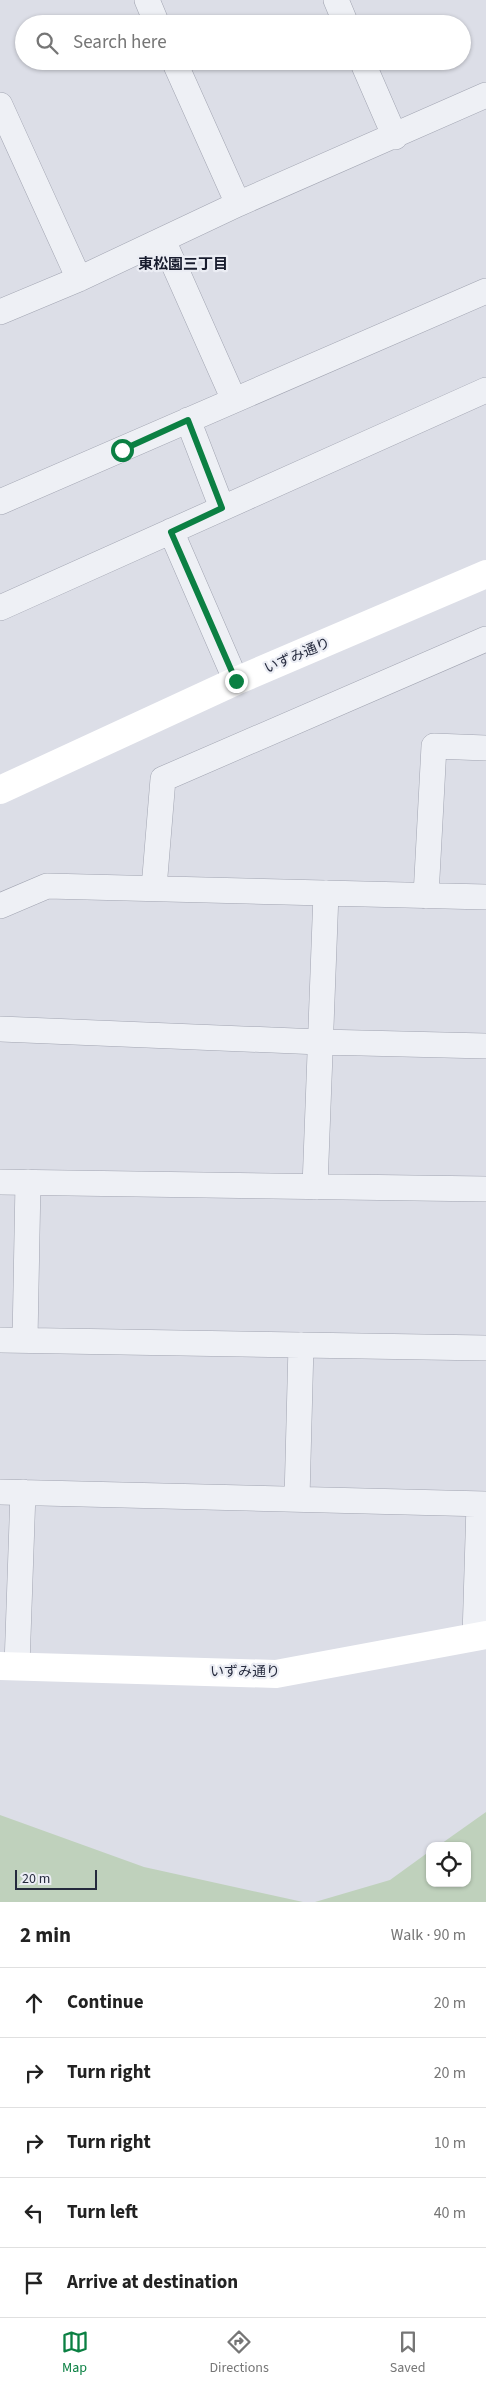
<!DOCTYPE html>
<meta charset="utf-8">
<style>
body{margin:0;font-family:"Source Sans 3","Noto Sans JP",sans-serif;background:#f6f6f6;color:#222}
.controls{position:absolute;right:15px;bottom:15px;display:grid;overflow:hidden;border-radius:10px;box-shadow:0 1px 4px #0004}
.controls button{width:45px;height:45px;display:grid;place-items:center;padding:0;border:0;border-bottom:1px solid #e0e0e0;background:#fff;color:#222;font:25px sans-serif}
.scale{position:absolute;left:15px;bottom:12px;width:82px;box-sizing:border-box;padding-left:5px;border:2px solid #252a3d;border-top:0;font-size:14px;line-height:18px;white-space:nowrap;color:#252a3d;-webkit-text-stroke:4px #ebedf4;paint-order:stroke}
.stop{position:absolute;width:15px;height:15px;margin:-11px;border:4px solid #0b8043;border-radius:50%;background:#fff}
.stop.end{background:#0b8043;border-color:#fff;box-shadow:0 1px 5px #0008}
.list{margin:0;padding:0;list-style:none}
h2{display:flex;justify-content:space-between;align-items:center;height:65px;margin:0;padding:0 20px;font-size:21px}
h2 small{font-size:16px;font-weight:400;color:#767676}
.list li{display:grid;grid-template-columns:32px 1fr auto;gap:15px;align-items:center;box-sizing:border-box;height:70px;padding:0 20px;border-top:1px solid #e0e0e0}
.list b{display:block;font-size:19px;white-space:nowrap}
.list em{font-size:16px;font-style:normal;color:#767676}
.icon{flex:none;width:28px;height:28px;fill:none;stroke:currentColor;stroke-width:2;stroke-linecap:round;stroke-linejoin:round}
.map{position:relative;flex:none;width:486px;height:1902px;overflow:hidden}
.search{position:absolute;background:#fff;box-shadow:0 1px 4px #0004;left:15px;right:15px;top:15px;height:55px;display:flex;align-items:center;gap:12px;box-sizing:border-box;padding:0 18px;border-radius:28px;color:#767676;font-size:19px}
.sheet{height:415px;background:#fff}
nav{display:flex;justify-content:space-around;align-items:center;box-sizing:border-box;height:70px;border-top:1px solid #e0e0e0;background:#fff;font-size:14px;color:#767676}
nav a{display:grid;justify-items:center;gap:2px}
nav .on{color:#0b8043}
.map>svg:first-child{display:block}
</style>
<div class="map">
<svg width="486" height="1902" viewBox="0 0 486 1902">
<rect width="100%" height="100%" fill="#dcdee7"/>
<!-- green -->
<path fill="#bfd1bc" d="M486 1812V1902H315L390 1880 430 1851V1883H467V1846H438Z
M0 1815 144 1867 303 1902H0Z"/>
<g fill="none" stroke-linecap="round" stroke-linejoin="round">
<defs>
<path id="street" d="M147 0 157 24
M336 0 346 24
M174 61 238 204
M362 61 395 137
M0 105 79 279
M163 240 234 400
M0 312 79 279 238 204 486 95
M188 420 222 508
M0 502 486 291
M171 531 236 681
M0 608 486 390
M154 888 163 779 486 639
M426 896 434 746 486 748
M0 906 47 886 486 897
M0 1029 320 1042 486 1046
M0 1182 486 1189
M315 1187 326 893
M0 1340 486 1348
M25 1340 28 1182
M0 1492 486 1504
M297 1499 301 1345
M475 1637 479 1504
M17 1666 23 1492"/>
</defs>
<!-- street casing -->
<use href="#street" stroke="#a1a4b1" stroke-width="26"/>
<!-- street -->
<use href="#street" stroke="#eef0f5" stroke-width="25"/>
<!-- secondary -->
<path stroke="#fff" stroke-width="28" d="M0 790 236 681 486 574
M0 1666 276 1674 486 1635"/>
</g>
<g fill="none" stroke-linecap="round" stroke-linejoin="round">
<!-- route -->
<path stroke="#0b8043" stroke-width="6" d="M122 450 188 420 222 508 171 532 236 681"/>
</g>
<g text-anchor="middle" stroke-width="4.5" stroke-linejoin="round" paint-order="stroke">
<!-- street labels -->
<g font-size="14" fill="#252a3d" stroke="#ebedf4">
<text transform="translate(297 655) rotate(-23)" y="5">いずみ通り</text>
<text x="245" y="1676">いずみ通り</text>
</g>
<!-- neighbourhood labels -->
<g font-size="15" font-weight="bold" fill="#181c2e" stroke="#ebedf4">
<text x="183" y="269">東松園三丁目</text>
</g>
</g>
</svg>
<div class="controls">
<button><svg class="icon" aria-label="locate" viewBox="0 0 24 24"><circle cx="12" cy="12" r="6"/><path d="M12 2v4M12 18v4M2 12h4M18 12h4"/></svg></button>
</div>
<div class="scale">20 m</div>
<div class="stop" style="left:122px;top:450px"></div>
<div class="stop end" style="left:236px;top:681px"></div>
<div class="search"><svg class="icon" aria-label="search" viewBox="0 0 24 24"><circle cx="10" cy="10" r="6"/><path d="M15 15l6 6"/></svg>Search here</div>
</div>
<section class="sheet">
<h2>2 min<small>Walk · 90 m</small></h2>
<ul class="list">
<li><svg class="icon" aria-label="ahead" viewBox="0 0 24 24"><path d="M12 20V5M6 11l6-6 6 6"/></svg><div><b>Continue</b></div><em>20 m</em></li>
<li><svg class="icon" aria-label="right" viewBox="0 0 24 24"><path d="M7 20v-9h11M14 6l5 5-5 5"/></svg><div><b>Turn right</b></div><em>20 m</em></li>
<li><svg class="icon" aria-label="right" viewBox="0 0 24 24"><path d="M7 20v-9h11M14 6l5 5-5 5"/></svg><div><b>Turn right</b></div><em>10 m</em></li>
<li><svg class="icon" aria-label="left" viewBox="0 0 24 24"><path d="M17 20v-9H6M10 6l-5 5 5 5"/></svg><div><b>Turn left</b></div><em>40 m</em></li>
<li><svg class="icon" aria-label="arrive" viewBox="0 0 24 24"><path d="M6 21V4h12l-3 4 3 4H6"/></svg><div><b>Arrive at destination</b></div></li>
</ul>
</section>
<nav>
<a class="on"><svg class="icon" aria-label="map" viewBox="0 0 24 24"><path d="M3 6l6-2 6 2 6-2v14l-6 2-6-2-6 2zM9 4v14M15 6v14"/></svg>Map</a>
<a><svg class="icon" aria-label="directions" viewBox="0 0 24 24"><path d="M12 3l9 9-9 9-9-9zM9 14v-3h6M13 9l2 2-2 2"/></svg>Directions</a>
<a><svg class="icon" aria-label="saved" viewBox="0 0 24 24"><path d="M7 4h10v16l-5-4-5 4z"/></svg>Saved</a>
</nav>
